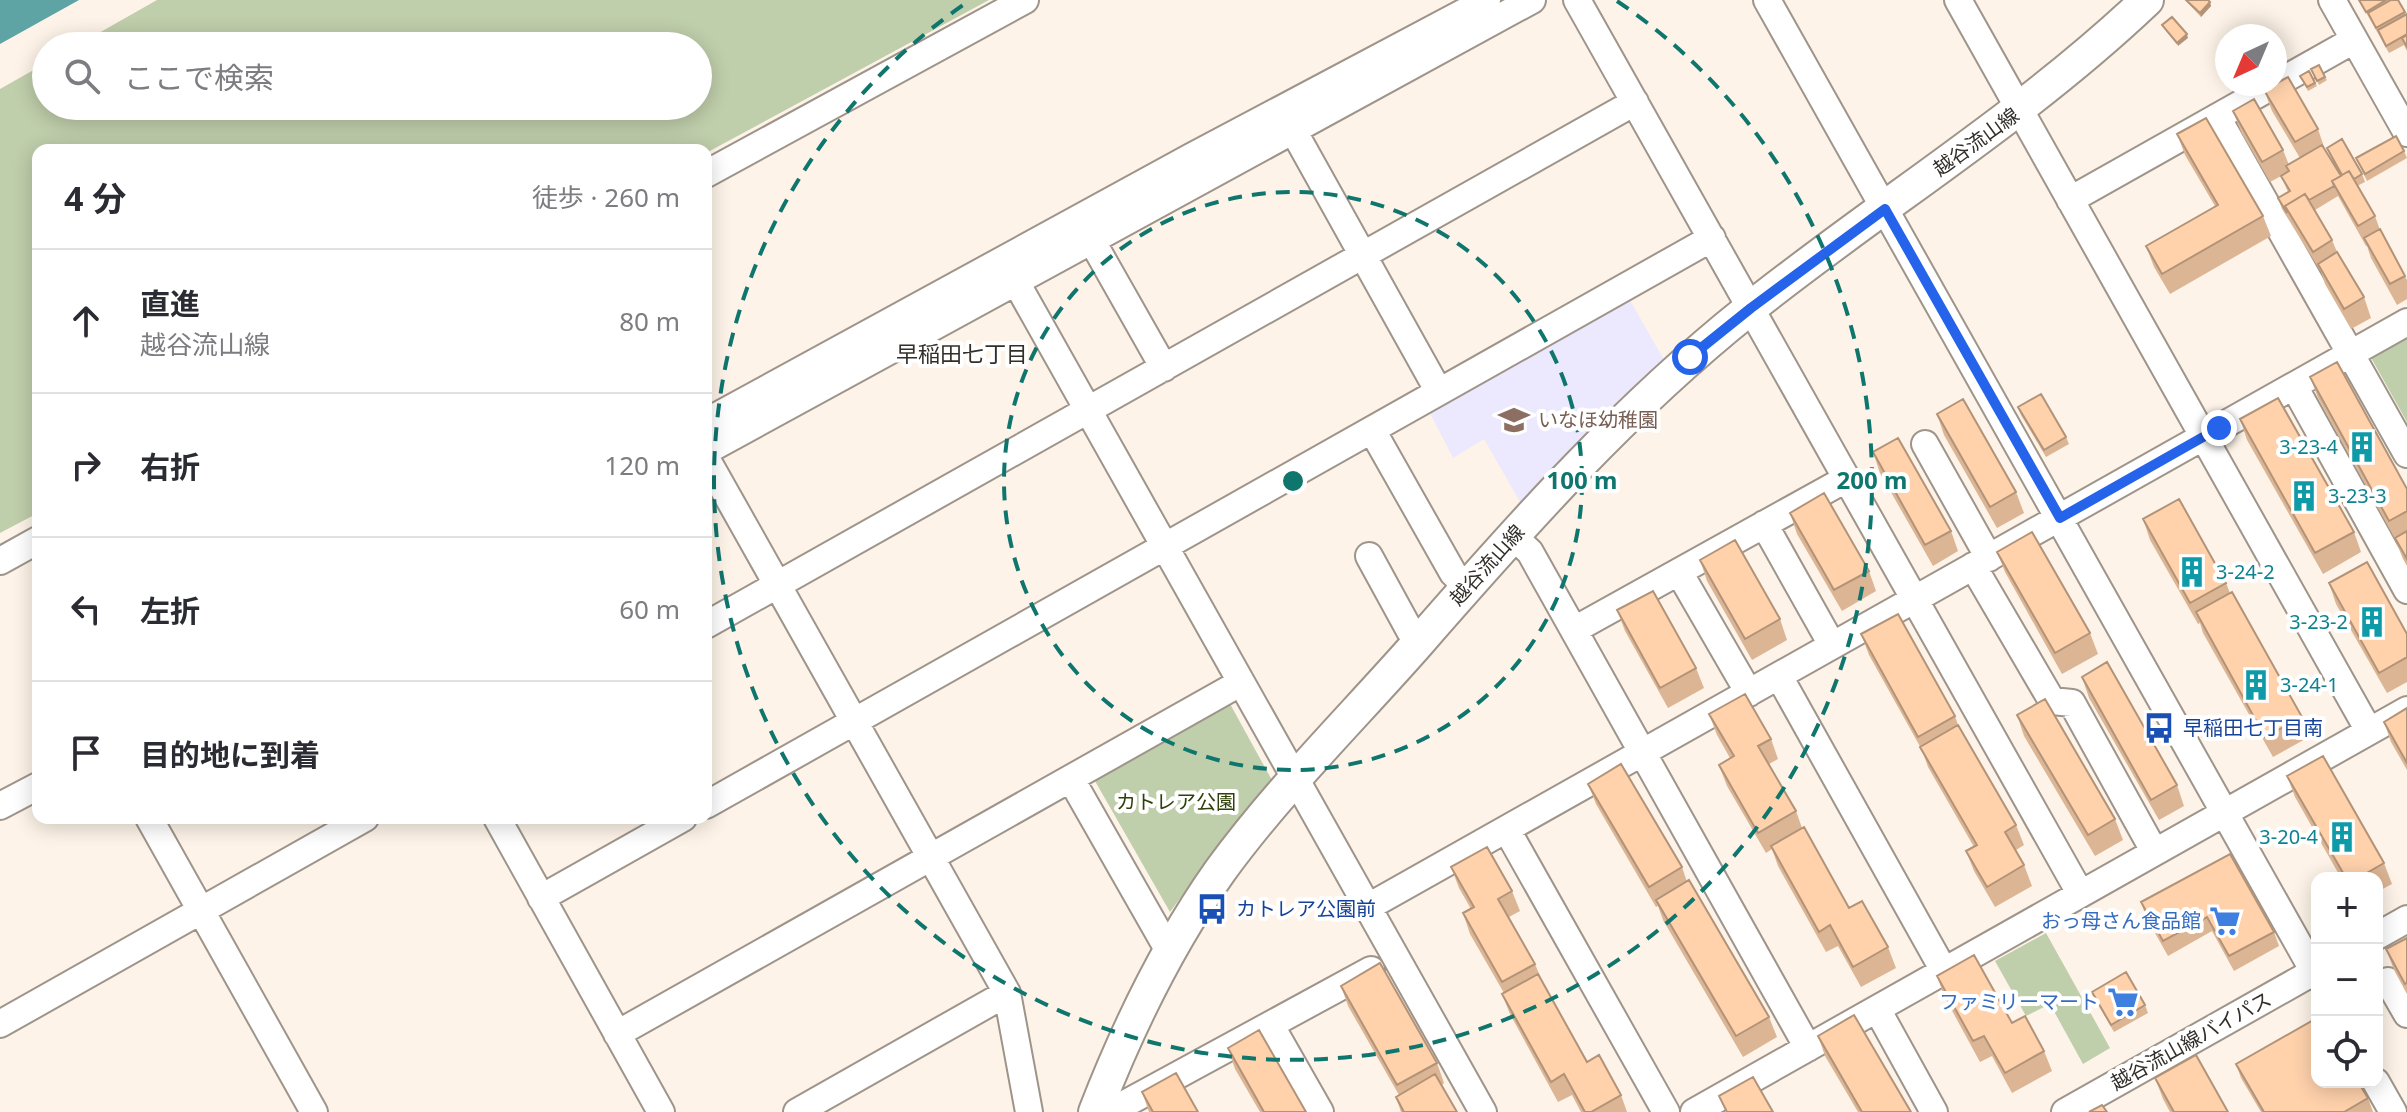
<!DOCTYPE html>
<html lang="ja">
<meta charset="utf-8">
<style>
body{margin:0;font-family:"Noto Sans","Noto Sans JP",sans-serif;background:#f7f7f7;color:#2b2b33}
.controls{position:absolute;right:24px;bottom:24px;display:grid;overflow:hidden;border-radius:16px;box-shadow:0 4px 20px #0003}
.controls button{width:72px;height:72px;display:grid;place-items:center;padding:0;border:0;border-bottom:2px solid #e1e1e2;background:#fff;color:#2b2b33;font:40px sans-serif}
.compass{position:absolute;left:2215px;top:24px;width:72px;height:72px;border-radius:50%;background:#fff;box-shadow:0 4px 20px #0003;rotate:224deg}
.stop{position:absolute;width:24px;height:24px;margin:-18px;border:6px solid #2563eb;border-radius:50%;background:#fff}
.stop.end{background:#2563eb;border-color:#fff;box-shadow:0 2px 8px #0008}
.list{margin:0;padding:0;list-style:none}
h2{display:flex;justify-content:space-between;align-items:center;height:104px;margin:0;padding:0 32px;font-size:34px}
h2 small{font-size:26px;font-weight:400;color:#7c7c81}
.list li{display:grid;grid-template-columns:52px 1fr auto;gap:24px;align-items:center;box-sizing:border-box;height:144px;padding:0 32px;border-top:2px solid #e1e1e2}
.list b{display:block;font-size:30px;white-space:nowrap}
.list p{margin:0;font-size:26px;white-space:nowrap;color:#7c7c81}
.list em{font-size:26px;font-style:normal;color:#7c7c81}
.icon{flex:none;width:44px;height:44px;fill:none;stroke:currentColor;stroke-width:2;stroke-linecap:round;stroke-linejoin:round}
.map{position:relative;flex:none;width:2407px;height:1112px;overflow:hidden}
.search{position:absolute;background:#fff;box-shadow:0 4px 20px #0003;left:32px;top:32px;width:680px;height:88px;display:flex;align-items:center;gap:20px;box-sizing:border-box;padding:0 28px;border-radius:44px;color:#7c7c81;font-size:30px}
.panel{position:absolute;background:#fff;box-shadow:0 4px 20px #0003;left:32px;top:144px;width:680px;height:680px;border-radius:16px}
.map>svg:first-child{display:block}
</style>
<div class="map">
<svg width="2407" height="1112" viewBox="0 0 2407 1112">
<rect width="100%" height="100%" fill="#fdf3e8"/>
<!-- education -->
<path fill="#ece8fe" d="M1627 295 1664 360 1560 463 1523 507 1484 439 1453 458 1427 407Z"/>
<!-- green -->
<path fill="#bfceab" d="M157 0H989L706 153 38 150V513L0 533V89L46 63V106H698V46H76Z
M2407 333V422L2369 354Z
M1229 702 1274 784 1224 838 1170 912 1095 781Z
M2046 933 2110 1048 2083 1064 2050 1004 2026 1016 1995 961Z"/>
<!-- water -->
<path fill="#5ea4a4" d="M0 0H79L0 44Z"/>
<g fill="none" stroke-linecap="round" stroke-linejoin="round">
<defs>
<path id="minor" d="M1577 0 2080 893
M1767 0 2317 977
M1958 0 2369 731
M2332 0 2407 133
M2217 117 2407 454
M1293 130 1439 392
M706 174 1025 0
M2070 200 2354 40
M1092 241 1164 368
M1016 282 1483 1112
M2294 386 2407 590
M706 422 1191 157 1487 0
M1372 430 1453 573 1467 587
M1925 444 1989 558
M706 451 1532 0
M706 458 1007 993 1029 1112
M1764 524 1832 645
M1513 536 1530 552 1808 1048
M1369 556 1410 631 1421 640
M0 561 38 540
M1973 566 2052 701 2072 703 2154 851
M1679 572 1749 693
M706 625 1635 102
M1574 630 1846 479
M1779 676 1944 971
M1071 779 1169 951
M706 805 1712 238
M0 806 38 786
M149 818 314 1112
M497 818 661 1112
M1507 830 1666 1112
M541 898 683 818
M1368 907 2407 322
M2377 936 2407 919
M2388 981 2407 1014
M1877 1009 1934 1112
M0 1024 365 818
M1271 1026 1320 1112
M617 1034 1240 683
M2376 1082 2393 1112
M797 1112 1007 993
M1110 1112 1371 970
M1694 1112 2407 710
M2065 1112 2317 970"/>
<path id="major" d="M1095 1112C1128 1027 1167 946 1220 871 1278 791 1354 716 1419 642 1522 524 1625 408 1748 310 1879 205 2024 117 2147 0"/>
</defs>
<!-- minor casing -->
<use href="#minor" stroke="#9e948a" stroke-width="30"/>
<!-- major casing -->
<use href="#major" stroke="#9e948a" stroke-width="36"/>
<!-- minor -->
<use href="#minor" stroke="#fff" stroke-width="26"/>
<!-- major -->
<use href="#major" stroke="#fff" stroke-width="32"/>
</g>
<!-- wall -->
<path fill="#dbb594" d="M2185 0H2208L2211 6 2201 17Z
M2359 0H2398L2406 15 2407 14V51L2404 45 2389 53Z
M2311 69 2325 77 2327 80 2319 85Z
M2300 76 2315 83 2317 86 2308 91Z
M2264 90 2318 129 2325 150 2341 176 2327 148 2362 174 2365 182 2357 186 2375 216 2380 230 2407 280V299L2397 305 2371 258 2367 246H2366L2338 196 2315 210 2332 240 2337 252 2364 297 2371 318 2351 329 2325 284 2321 272 2282 209 2278 198 2288 192 2281 176 2270 182 2241 132 2233 111 2283 150 2289 165 2300 158 2272 111Z
M2177 134 2263 216 2271 236 2170 294 2154 267 2146 246 2215 206 2185 155Z
M2404 151 2407 158 2367 181 2356 158Z
M2310 377 2407 489V566L2403 559 2395 539 2318 398Z
M2018 407 2066 437 2069 444 2046 457 2021 415Z
M1937 414 2016 492 2024 513 1997 528 1944 435Z
M2240 419 2354 532 2361 552 2323 574 2247 440Z
M1873 452 1951 531 1958 551 1933 566 1880 473Z
M1790 513 1869 571 1876 591 1842 611 1797 534Z
M2143 519 2226 583 2230 593 2302 717 2309 737 2273 757 2203 633 2200 623 2198 624 2150 540Z
M1997 552 2090 633 2098 654 2062 674 2005 572Z
M1700 560 1780 619 1787 640 1752 660 1707 581Z
M2329 583 2407 634V682L2387 693 2336 604Z
M1617 610 1696 668 1704 688 1668 708 1625 631Z
M1861 634 1955 716 1958 725 2016 825 2024 845 2016 850 2024 865 2032 886 1995 907 1974 871 1966 851 1974 847 1928 767 1922 750 1869 655Z
M2082 677 2177 785 2184 806 2159 820 2089 698Z
M2407 708V770L2391 742 2384 722Z
M1709 714 1771 739 1778 759 1769 764 1796 811 1802 828 1849 908 1888 947 1896 968 1861 987 1838 946 1826 952 1778 866 1772 849 1766 853 1727 786 1719 765 1730 758 1717 735Z
M2017 715 2115 819 2123 840 2095 856 2024 736Z
M2287 776 2384 863 2392 884 2377 892V878H2341L2295 797Z
M1588 784 1682 867 1687 882 1769 1017 1777 1037 1743 1057 1663 920 1658 906 1656 907 1596 804Z
M1451 867 1512 891 1520 911 1509 917 1535 964 1542 981 1587 1062 1621 1095 1627 1112H1581L1572 1095 1558 1102 1510 1014 1502 994 1504 993 1470 934 1463 913 1471 909 1459 888Z
M2141 902 2274 932 2279 946 2234 971 2212 931 2168 956 2146 917Z
M2407 938V994L2394 970 2386 949Z
M1937 976 2012 1023 2044 1051 2052 1071 2012 1093 1992 1056 1980 1062 1944 996Z
M1341 986 1437 1063 1444 1083 1442 1085 1457 1112H1401L1396 1097 1399 1095 1348 1006Z
M2092 992 2145 1005 2148 1013 2114 1032 2095 999Z
M1818 1036 1911 1112H1858L1825 1056Z
M1228 1048 1306 1112H1260L1235 1069Z
M2236 1064 2368 1098 2373 1112H2261L2241 1078Z
M2155 1078 2228 1112H2170L2163 1099Z
M1142 1092 1198 1112H1149Z"/>
<!-- shaded-wall -->
<path fill="#b29378" d="M2210 2 2211 6 2201 17 2200 13Z
M2187 34 2188 38 2178 46 2177 43Z"/>
<!-- building -->
<path fill="#ffd2ac" stroke="#b29378" stroke-width="2" d="M2186 0H2208L2210 2 2200 13Z
M2359 0H2386L2366 12Z
M2391 0H2398L2405 12 2376 28 2368 13Z
M2407 14V34L2386 46 2378 30Z
M2172 17 2187 34 2177 43 2162 25Z
M2407 35V47L2402 38Z
M2319 65 2325 77 2317 81 2311 69Z
M2309 71 2315 83 2307 87 2300 76Z
M2288 77 2318 129 2295 142 2264 90Z
M2254 99 2283 150 2262 162 2233 111Z
M2206 118 2263 216 2162 274 2146 246 2218 205 2177 134Z
M2396 136 2404 151 2365 174 2356 158Z
M2342 139 2362 174 2354 179 2349 171 2342 175 2327 148Z
M2322 145 2341 176 2332 181 2334 186 2309 200 2305 194 2285 206 2287 213 2278 198 2290 191 2281 176 2289 171 2286 166Z
M2349 171 2375 216 2358 226 2332 181Z
M2305 194 2332 240 2313 252 2285 206Z
M2380 229 2405 276 2390 284 2364 238Z
M2337 252 2364 297 2344 309 2318 264Z
M2337 362 2407 489V511L2389 521 2310 377Z
M2041 394 2066 437 2044 450 2018 407Z
M2278 398 2354 532 2315 553 2240 419Z
M1963 399 2016 492 1990 507 1937 414Z
M1898 438 1951 531 1925 545 1873 452Z
M1824 493 1869 571 1834 590 1790 513Z
M2179 499 2226 583 2190 603 2143 519Z
M2407 531V559L2395 538Z
M2032 532 2090 633 2055 653 1997 552Z
M1735 540 1780 619 1745 639 1700 560Z
M2367 562 2407 634V657L2379 673 2329 583Z
M1653 591 1696 668 1660 688 1617 610Z
M2232 592 2302 717 2265 737 2196 612Z
M1898 614 1955 716 1918 737 1861 634Z
M2107 662 2177 785 2151 800 2082 677Z
M1745 694 1771 739 1758 746 1796 811 1758 833 1719 765 1734 756 1709 714Z
M2045 699 2115 819 2088 835 2017 715Z
M2407 708V763L2384 722Z
M1958 725 2016 825 2005 832 2024 865 1987 887 1966 851 1977 845 1920 747Z
M2323 756 2384 863 2358 878H2346L2287 776Z
M1621 764 1682 867 1649 887 1588 784Z
M1804 827 1849 908 1862 901 1888 947 1853 967 1830 925 1819 932 1771 846Z
M1487 847 1512 891 1498 899 1535 964 1502 982 1463 913 1474 907 1451 867Z
M2230 854 2274 932 2229 956 2207 917 2163 941 2141 902Z
M1689 880 1769 1017 1736 1036 1656 900Z
M2407 938V983L2405 984 2386 949Z
M1974 955 2012 1023 2025 1016 2044 1051 2005 1073 1984 1036 1973 1041 1937 976Z
M1380 963 1437 1063 1397 1085 1341 986Z
M2126 972 2145 1005 2111 1025 2092 992Z
M1538 974 1587 1062 1599 1055 1621 1095 1591 1112H1585L1564 1074 1551 1082 1502 994Z
M1854 1015 1911 1112H1862L1818 1036Z
M2317 1018V1082H2358L2368 1098 2344 1112H2264L2236 1064Z
M1259 1030 1306 1112H1264L1228 1048Z
M2196 1055 2228 1112H2174L2155 1078Z
M1176 1073 1198 1112H1153L1142 1092Z
M1435 1074 1457 1112H1404L1396 1097Z
M1753 1077 1773 1112H1727L1719 1096Z
M2102 1105 2107 1112H2089Z"/>
<g fill="none" stroke-linecap="round" stroke-linejoin="round">
<!-- route -->
<path stroke="#2563eb" stroke-width="10" d="M1690 357 1751 308 1885 209 2060 518 2219 428"/>
</g>
<!-- distance rings -->
<g fill="none" stroke="#0f766e" stroke-width="4" stroke-dasharray="14 10">
<circle cx="1293" cy="481" r="289"/>
<path d="M1617 1A579 579 0 1 1 969 1"/>
</g>
<!-- icons -->
<defs>
<symbol id="school-bare" viewBox="-9 -9 18 18"><path d="M0-5L7-2L0 1L-7-2ZM-4 1L0 2.5L4 1V4Q0 6-4 4Z" fill="#8d6e63" stroke="#fff" stroke-width="2.5" paint-order="stroke"/></symbol>
<symbol id="building-bare" viewBox="-9 -9 18 18"><path d="M-4-6H4V6H1V3H-1V6H-4ZM-2.5-4.3h1.7v1.8h-1.7ZM.8-4.3h1.7v1.8H.8ZM-2.5-1h1.7V.8h-1.7ZM.8-1h1.7V.8H.8Z" fill="#0f9aa8" stroke="#fff" stroke-width="2.5" paint-order="stroke"/></symbol>
<symbol id="bus-bare" viewBox="-9 -9 18 18"><path d="M-5-6H5V4H4V6H2V4H-2V6H-4V4H-5ZM-3.5-4V0h7V-4ZM-3.5 1.2v1.5H-2V1.2ZM2 1.2v1.5H3.5V1.2Z" fill="#1a4fb4" stroke="#fff" stroke-width="2.5" paint-order="stroke"/></symbol>
<symbol id="supermarket-bare" viewBox="-9 -9 18 18"><path d="M-6-5.5h2.5l.6 2H6L4.5 2H-2.5L-4.4-4H-6ZM-1.5 3.2a1.3 1.3 0 1 0 .1 0ZM3 3.2a1.3 1.3 0 1 0 .1 0Z" fill="#3f7fe0" stroke="#fff" stroke-width="2.5" paint-order="stroke"/></symbol>
</defs>
<g fill-rule="evenodd">
<use href="#school-bare" x="1492" y="398" width="44" height="44"/>
<use href="#building-bare" x="2340" y="425" width="44" height="44"/>
<use href="#building-bare" x="2282" y="474" width="44" height="44"/>
<use href="#building-bare" x="2170" y="550" width="44" height="44"/>
<use href="#building-bare" x="2350" y="600" width="44" height="44"/>
<use href="#building-bare" x="2234" y="663" width="44" height="44"/>
<use href="#bus-bare" x="2137" y="706" width="44" height="44"/>
<use href="#building-bare" x="2320" y="815" width="44" height="44"/>
<use href="#bus-bare" x="1190" y="887" width="44" height="44"/>
<use href="#supermarket-bare" x="2203" y="899" width="44" height="44"/>
<use href="#supermarket-bare" x="2101" y="980" width="44" height="44"/>
</g>
<g text-anchor="middle" stroke-width="8" stroke-linejoin="round" paint-order="stroke">
<!-- street labels -->
<g font-size="20" fill="#322e2a" stroke="#fff">
<text transform="translate(1976 142) rotate(-36)" y="7">越谷流山線</text>
<text transform="translate(1487 565) rotate(-48)" y="7">越谷流山線</text>
<text transform="translate(2191 1041) rotate(-29)" y="7">越谷流山線バイパス</text>
</g>
<!-- education labels -->
<g font-size="20" fill="#785e54" stroke="#fff" text-anchor="start">
<text x="1538" y="427">いなほ幼稚園</text>
</g>
<!-- culture labels -->
<g font-size="20" fill="#0d838f" stroke="#fff" text-anchor="end">
<text x="2338" y="454">3-23-4</text>
<text x="2328" y="503" text-anchor="start">3-23-3</text>
<text x="2216" y="579" text-anchor="start">3-24-2</text>
<text x="2348" y="629">3-23-2</text>
<text x="2280" y="692" text-anchor="start">3-24-1</text>
<text x="2318" y="844">3-20-4</text>
</g>
<!-- transit labels -->
<g font-size="20" fill="#164399" stroke="#fff" text-anchor="start">
<text x="2183" y="735">早稲田七丁目南</text>
<text x="1236" y="916">カトレア公園前</text>
</g>
<!-- park labels -->
<g font-size="20" fill="#2f4009" stroke="#fff">
<text x="1176" y="809">カトレア公園</text>
</g>
<!-- shop labels -->
<g font-size="20" fill="#366cbe" stroke="#fff" text-anchor="end">
<text x="2201" y="928">おっ母さん食品館</text>
<text x="2099" y="1009">ファミリーマート</text>
</g>
<!-- neighbourhood labels -->
<g font-size="22" fill="#322e2a" stroke="#fff">
<text x="962" y="362">早稲田七丁目</text>
</g>
</g>
<circle cx="1293" cy="481" r="12" fill="#0f766e" stroke="#fff" stroke-width="4"/>
<g font-size="24" text-anchor="middle" font-weight="bold" fill="#0f766e" stroke="#fff" stroke-width="8" stroke-linejoin="round" paint-order="stroke">
<text x="1582" y="489">100 m</text>
<text x="1872" y="489">200 m</text>
</g>
</svg>
<div class="controls">
<button>+</button>
<button>−</button>
<button><svg class="icon" aria-label="locate" viewBox="0 0 24 24"><circle cx="12" cy="12" r="6"/><path d="M12 2v4M12 18v4M2 12h4M18 12h4"/></svg></button>
</div>
<svg class="compass" viewBox="-18 -18 36 36"><path d="M0-13l5 13h-10z" fill="#e53935"/><path d="M0 13l5-13h-10z" fill="#7c7c81"/></svg>
<div class="stop" style="left:1690px;top:357px"></div>
<div class="stop end" style="left:2219px;top:428px"></div>
<div class="search"><svg class="icon" aria-label="search" viewBox="0 0 24 24"><circle cx="10" cy="10" r="6"/><path d="M15 15l6 6"/></svg>ここで検索</div>
<section class="panel">
<h2>4 分<small>徒歩 · 260 m</small></h2>
<ul class="list">
<li><svg class="icon" aria-label="ahead" viewBox="0 0 24 24"><path d="M12 20V5M6 11l6-6 6 6"/></svg><div><b>直進</b><p>越谷流山線</p></div><em>80 m</em></li>
<li><svg class="icon" aria-label="right" viewBox="0 0 24 24"><path d="M7 20v-9h11M14 6l5 5-5 5"/></svg><div><b>右折</b></div><em>120 m</em></li>
<li><svg class="icon" aria-label="left" viewBox="0 0 24 24"><path d="M17 20v-9H6M10 6l-5 5 5 5"/></svg><div><b>左折</b></div><em>60 m</em></li>
<li><svg class="icon" aria-label="arrive" viewBox="0 0 24 24"><path d="M6 21V4h12l-3 4 3 4H6"/></svg><div><b>目的地に到着</b></div></li>
</ul>
</section>
</div>
